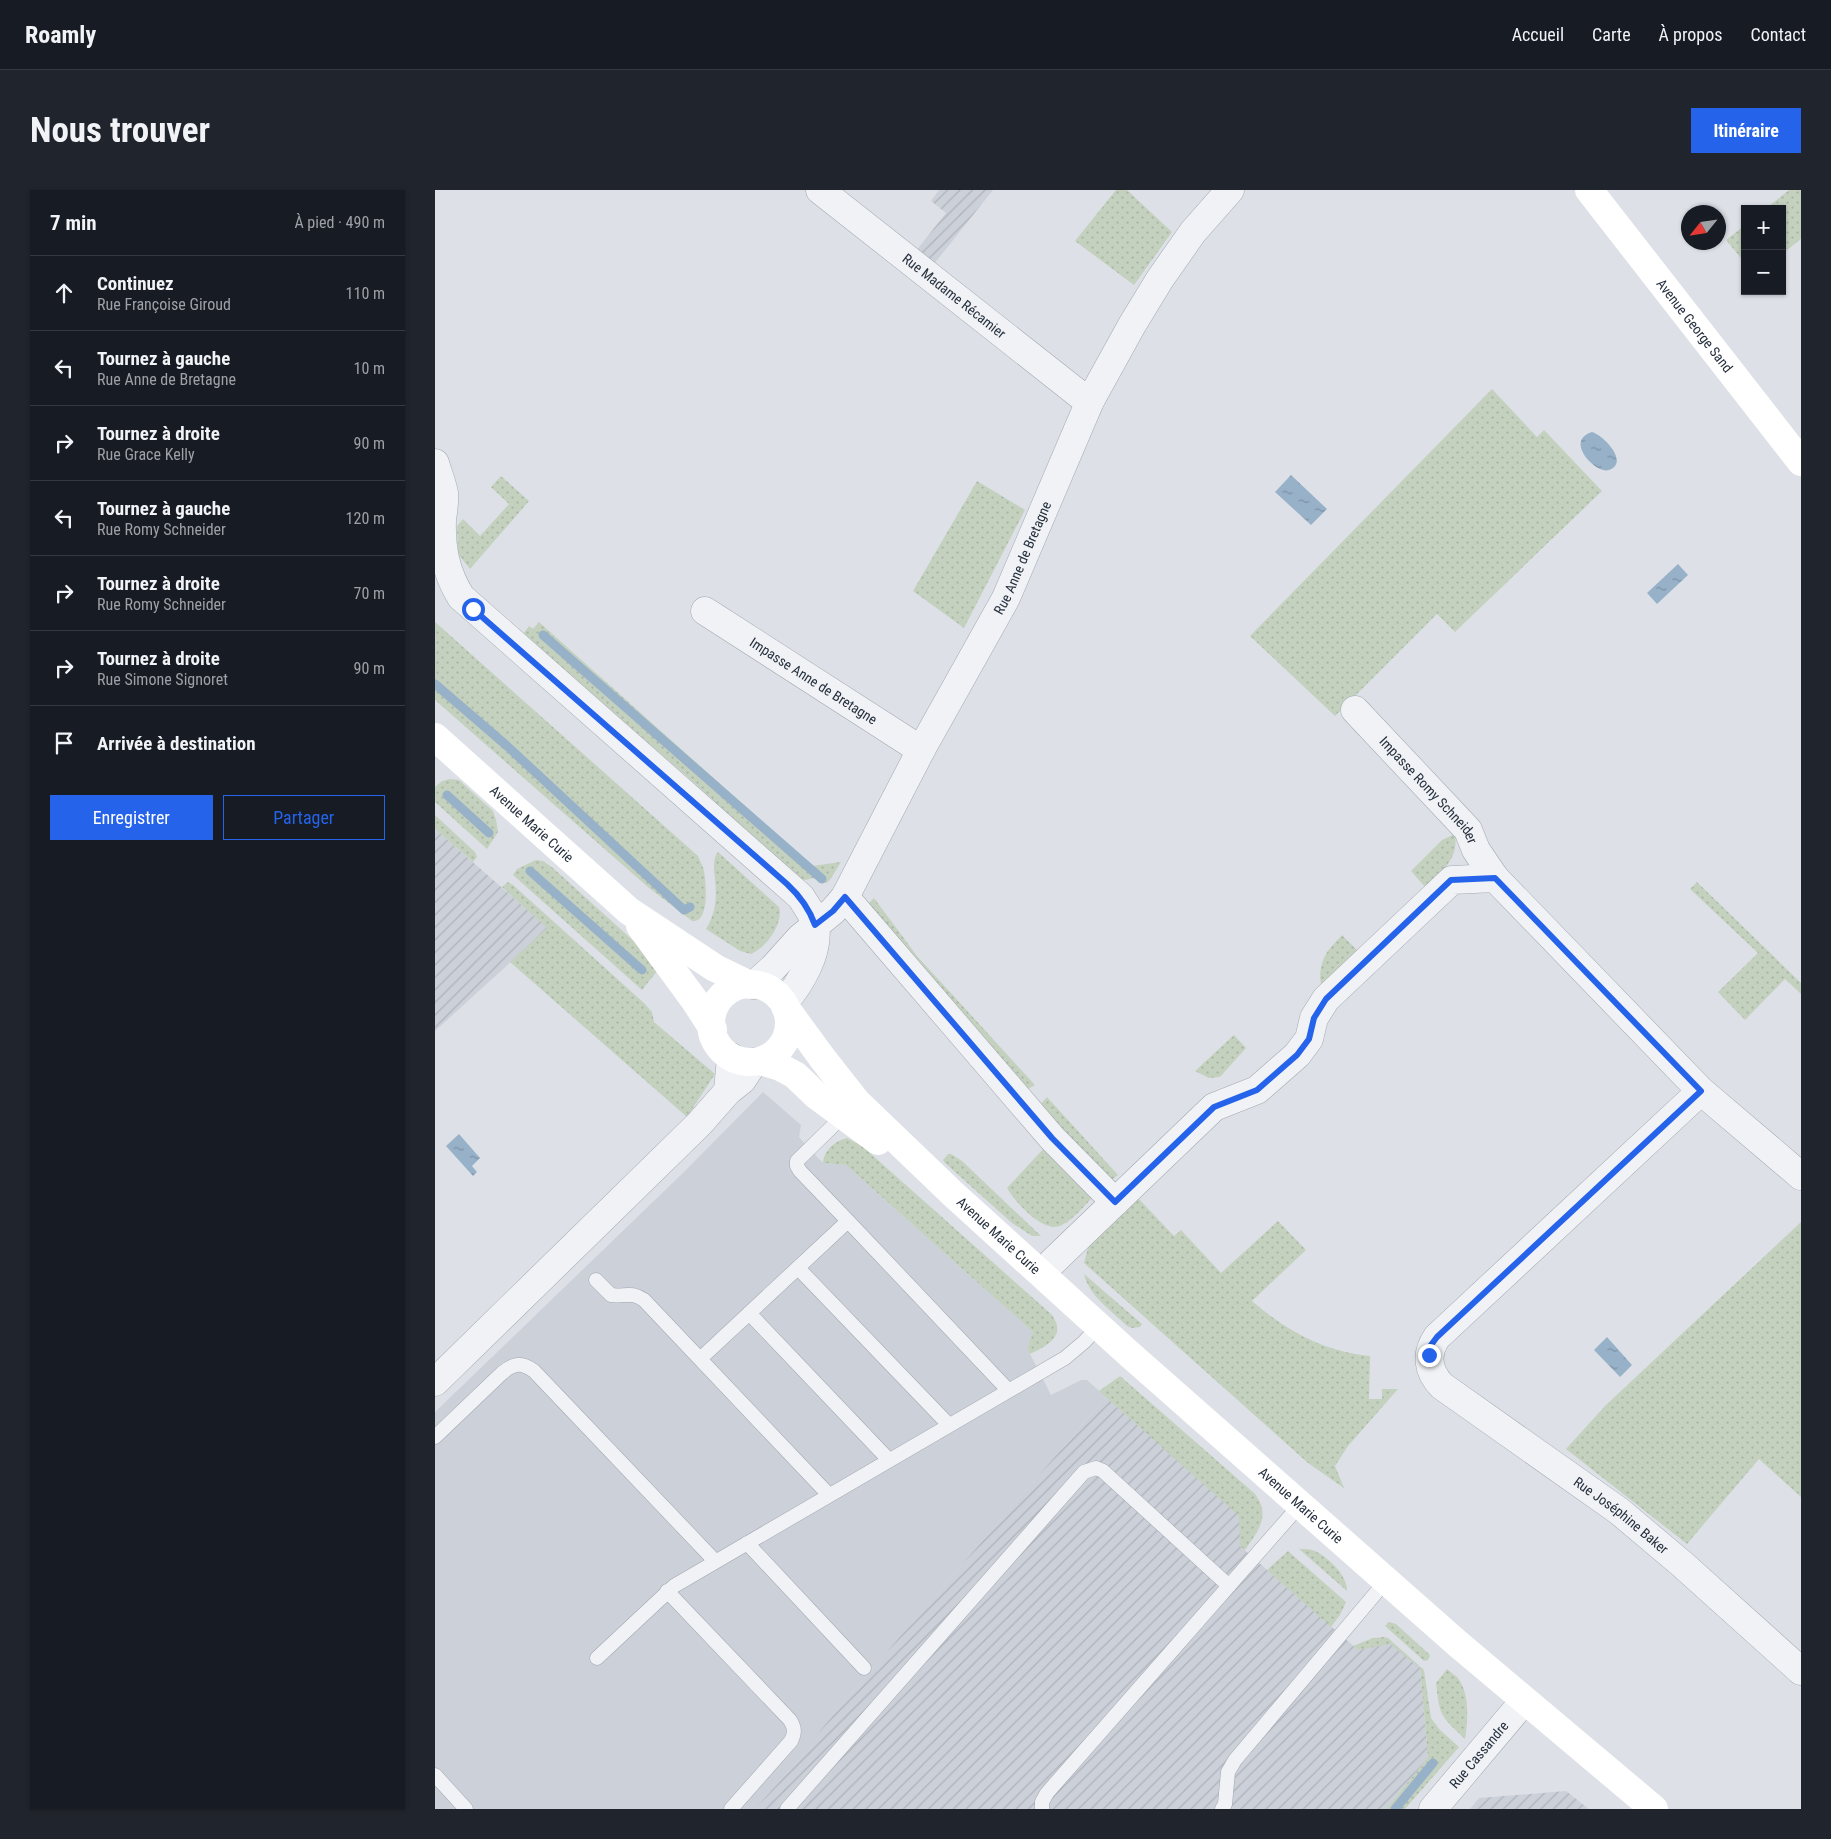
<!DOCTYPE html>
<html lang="fr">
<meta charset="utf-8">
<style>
body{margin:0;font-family:"Roboto Condensed",sans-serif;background:#20242c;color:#f1f3f6}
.controls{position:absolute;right:15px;top:15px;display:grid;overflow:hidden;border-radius:0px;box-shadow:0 1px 4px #0004}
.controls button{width:45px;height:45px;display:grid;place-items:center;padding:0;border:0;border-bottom:1px solid #363941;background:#171b24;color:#f1f3f6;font:25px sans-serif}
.compass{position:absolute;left:1246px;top:15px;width:45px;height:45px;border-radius:50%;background:#171b24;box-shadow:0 1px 4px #0004;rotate:240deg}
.stop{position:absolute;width:15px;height:15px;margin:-11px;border:4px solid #2563eb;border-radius:50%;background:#fff}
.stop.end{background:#2563eb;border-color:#fff;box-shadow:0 1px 5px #0008}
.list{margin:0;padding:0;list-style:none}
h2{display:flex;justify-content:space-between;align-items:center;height:65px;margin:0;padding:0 20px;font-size:21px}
h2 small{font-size:16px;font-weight:400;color:#9ea1a6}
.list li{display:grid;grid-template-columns:32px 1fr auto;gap:15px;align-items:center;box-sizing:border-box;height:75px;padding:0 20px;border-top:1px solid #363941}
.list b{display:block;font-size:19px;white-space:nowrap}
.list p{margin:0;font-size:16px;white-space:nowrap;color:#9ea1a6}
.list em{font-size:16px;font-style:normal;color:#9ea1a6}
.actions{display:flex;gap:10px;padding:15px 20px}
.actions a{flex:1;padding:11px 0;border:1px solid #2563eb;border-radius:0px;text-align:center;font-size:18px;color:#2563eb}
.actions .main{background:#2563eb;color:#fff}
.icon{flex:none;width:28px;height:28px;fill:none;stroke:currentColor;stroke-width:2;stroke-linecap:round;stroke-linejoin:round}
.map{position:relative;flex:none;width:1366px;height:1619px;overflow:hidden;border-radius:0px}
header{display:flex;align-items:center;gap:30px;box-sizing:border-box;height:70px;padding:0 25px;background:#171b24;border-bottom:1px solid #363941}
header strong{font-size:24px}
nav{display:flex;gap:28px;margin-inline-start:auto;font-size:18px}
.intro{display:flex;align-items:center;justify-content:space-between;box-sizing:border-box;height:120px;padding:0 30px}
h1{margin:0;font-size:35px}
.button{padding:12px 22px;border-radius:0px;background:#2563eb;color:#fff;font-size:18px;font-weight:700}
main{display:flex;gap:30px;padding:0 30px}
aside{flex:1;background:#171b24;border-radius:0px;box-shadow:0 1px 4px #0004}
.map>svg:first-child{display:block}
</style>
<header>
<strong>Roamly</strong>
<nav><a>Accueil</a><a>Carte</a><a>À propos</a><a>Contact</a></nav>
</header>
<div class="intro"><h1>Nous trouver</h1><a class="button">Itinéraire</a></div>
<main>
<aside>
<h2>7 min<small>À pied · 490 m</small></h2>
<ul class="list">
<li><svg class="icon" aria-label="ahead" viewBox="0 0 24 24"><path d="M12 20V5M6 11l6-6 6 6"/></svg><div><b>Continuez</b><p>Rue Françoise Giroud</p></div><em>110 m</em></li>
<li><svg class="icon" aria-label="left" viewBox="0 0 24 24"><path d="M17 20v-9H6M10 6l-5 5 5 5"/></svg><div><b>Tournez à gauche</b><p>Rue Anne de Bretagne</p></div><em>10 m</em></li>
<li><svg class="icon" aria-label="right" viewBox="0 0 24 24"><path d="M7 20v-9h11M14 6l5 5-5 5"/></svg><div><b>Tournez à droite</b><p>Rue Grace Kelly</p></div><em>90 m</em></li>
<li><svg class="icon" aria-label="left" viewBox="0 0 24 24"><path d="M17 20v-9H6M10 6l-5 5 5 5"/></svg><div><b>Tournez à gauche</b><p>Rue Romy Schneider</p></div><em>120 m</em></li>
<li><svg class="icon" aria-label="right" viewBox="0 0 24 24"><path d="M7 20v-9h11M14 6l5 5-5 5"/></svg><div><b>Tournez à droite</b><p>Rue Romy Schneider</p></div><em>70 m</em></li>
<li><svg class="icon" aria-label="right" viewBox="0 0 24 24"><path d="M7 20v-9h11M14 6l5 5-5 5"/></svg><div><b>Tournez à droite</b><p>Rue Simone Signoret</p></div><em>90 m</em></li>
<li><svg class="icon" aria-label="arrive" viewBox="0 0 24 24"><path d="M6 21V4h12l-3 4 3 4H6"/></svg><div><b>Arrivée à destination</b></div></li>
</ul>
<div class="actions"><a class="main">Enregistrer</a><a>Partager</a></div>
</aside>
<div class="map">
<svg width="1366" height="1619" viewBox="0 0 1366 1619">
<defs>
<pattern id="industrial-furrows" width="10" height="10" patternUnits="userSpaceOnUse" patternTransform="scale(1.25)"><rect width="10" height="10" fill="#cbd0d9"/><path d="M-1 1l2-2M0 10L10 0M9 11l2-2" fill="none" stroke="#aeb3bb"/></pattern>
<pattern id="green-dots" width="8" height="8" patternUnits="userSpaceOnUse" patternTransform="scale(1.25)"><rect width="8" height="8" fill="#c4d1be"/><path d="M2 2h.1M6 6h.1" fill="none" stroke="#a8b4a4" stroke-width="1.8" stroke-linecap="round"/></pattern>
<pattern id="water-ripples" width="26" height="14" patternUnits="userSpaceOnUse" patternTransform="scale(1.25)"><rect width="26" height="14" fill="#97b1c8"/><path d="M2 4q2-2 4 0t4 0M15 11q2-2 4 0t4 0" fill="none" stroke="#7b90a4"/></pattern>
</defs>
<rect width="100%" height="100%" fill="#dde1e7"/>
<!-- built -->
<path fill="#cbd0d9" d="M328 902 366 935 364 947 388 973 411 975 598 1142 592 1158 616 1205 646 1190H652L671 1207 419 1500 383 1543V1548L320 1619H0V1222L250 981Z"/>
<!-- industrial -->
<path fill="url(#industrial-furrows)" d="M504 0H558L495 79 477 66 511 23 496 11Z
M0 639 113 738 0 841Z
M671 1207 805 1326V1356L923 1460 955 1453 985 1478 993 1568 951 1619H320L383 1548V1543L419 1500Z
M1131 1601 1154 1619H1035L1044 1608Z"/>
<!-- green -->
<path fill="url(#green-dots)" d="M681 0H692L737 42 699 95 640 51Z
M1354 0H1366V49L1347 64V19H1330Z
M1310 35V73L1291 50Z
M1057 199 1102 247 1109 240 1167 301 1020 442 1002 424 900 526 815 446Z
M66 286 94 311 35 379 23 364 22 336 28 329 45 346 74 314 56 297Z
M542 291 590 320 529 438 478 401Z
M0 432 263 666C265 671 268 676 269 681 271 693 275 733 257 731L214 698 0 510Z
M104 432 377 676 406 672 395 690 391 693 378 688 371 690 365 689 256 590 88 444 94 436 98 439Z
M15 589 24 590 58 621 61 630 63 642 52 659 0 612V597L7 591Z
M0 625 40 662 42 667 38 672 0 639Z
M1020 644C1024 669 1007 681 990 697L976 681 1007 650Z
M283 662 344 717C349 733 331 758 316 764L305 761 271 739C281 722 282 708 280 689 279 680 278 673 281 665Z
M101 670 108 671 118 678 202 754 223 780 207 800 78 685 82 679Z
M73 692 78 695 209 813 217 822 219 832 280 884 252 927 75 772 112 738 67 697Z
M1262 692 1366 793V804L1350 789 1310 830 1283 802 1323 763 1255 699Z
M439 708 482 766 600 895 591 900 432 715Z
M907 745 923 761 887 796C883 788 886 772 891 764 895 757 902 751 907 745Z
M799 845 811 858 785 887 774 888 760 881Z
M612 907 683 985 674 992 605 915Z
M412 948 427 956 616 1124C633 1145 612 1156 595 1164L592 1158 598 1142 411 975 388 973C389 960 400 951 412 948Z
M611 956 659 1006C649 1016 639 1029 627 1035 609 1045 580 1012 572 998Z
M513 964H516L527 971 606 1046H597L577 1033 510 973 508 970Z
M702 1007 739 1046 746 1040 786 1083 843 1031 871 1060 817 1111C852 1141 888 1161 935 1166L934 1209H947V1199H963L913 1256 900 1276 909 1298 873 1273 649 1073 654 1054Z
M1366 1032V1307L1324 1269 1252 1354 1131 1259 1170 1216Z
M649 1084 707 1134 705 1137 697 1138 692 1136C676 1120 654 1106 649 1084Z
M685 1186 819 1303C837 1325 823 1341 810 1360L805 1356 804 1326 664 1201Z
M864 1359C870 1359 875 1359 880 1361 893 1367 913 1386 912 1401Z
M853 1361 911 1412 905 1425 896 1437 832 1380Z
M954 1432 961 1434 994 1464 995 1466 993 1470 989 1471 950 1436Z
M949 1447 953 1448 989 1480 996 1528 1005 1540 1024 1557 970 1619H951L993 1568 985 1478 955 1454 923 1460 918 1456 938 1448Z
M1012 1479C1015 1482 1019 1484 1022 1487 1035 1502 1033 1531 1030 1549 1005 1525 1005 1527 1001 1493Z"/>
<!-- water -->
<path fill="url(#water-ripples)" d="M1157 242C1168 245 1195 272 1174 280 1162 285 1128 251 1157 242Z
M856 285 892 319 876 335 840 302Z
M1243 374 1253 385 1222 414 1212 403Z
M24 944 45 968 37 976 42 982 38 986 11 956Z
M1172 1147 1197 1175 1185 1187 1159 1160Z"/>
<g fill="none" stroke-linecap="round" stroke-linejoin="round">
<!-- stream -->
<path stroke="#97b1c8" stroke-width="9" d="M108 445 387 689
M0 494 71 555 249 720 255 717
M12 605 54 643
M95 681 207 780
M960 1619 998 1573"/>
<defs>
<path id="lane" d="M408 926 362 971V976L365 981 413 1031
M363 1078 514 1235
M161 1090 176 1105C190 1107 196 1101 209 1110L394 1305
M314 1123 454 1270
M265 1169 413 1031 573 1200
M0 1247 67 1183C79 1173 86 1172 99 1181L280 1371
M312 1353 429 1478
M232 1401 355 1530C360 1538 360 1543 356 1551L296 1619
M162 1468 239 1396 630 1168 649 1152 664 1136
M0 1585 31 1619
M352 1619 649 1282 661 1278 668 1281 794 1396
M607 1619V1612L612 1603 865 1315
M787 1619 790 1614 793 1582 800 1570 951 1391"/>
<g id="street">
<path id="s1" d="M385 0 645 205 655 211"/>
<path d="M0 273C3 283 7 293 9 303 10 312 8 321 7 330 6 359 11 383 26 407L366 707C371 716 379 725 380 735 385 762 365 794 349 813"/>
<path id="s2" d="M270 421 486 560"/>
<path id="s3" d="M920 520 1033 640 1041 660 1060 688"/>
<path d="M410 707 617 948 680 1012"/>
<path id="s4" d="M319 795 338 778 365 748 398 721 410 707 486 560 571 408 655 211 697 135 725 89 758 42 795 0"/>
<path d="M293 901 296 867"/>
<path id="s5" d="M1266 901 1002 1147C990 1164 993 1182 1007 1196L1184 1321 1247 1374 1366 1481"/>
<path d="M606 1083 779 917 822 900 862 865 874 849 879 828 891 809 1017 690 1060 688 1266 901 1366 986"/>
<path d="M0 1192 265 933 293 901 307 890 319 872"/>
<path id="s6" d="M998 1619 1089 1511"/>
</g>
</defs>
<!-- lane casing -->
<use href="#lane" stroke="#a2a8b1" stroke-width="15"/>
<!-- street casing -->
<use href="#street" stroke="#a2a8b1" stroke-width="29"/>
<!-- lane -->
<use href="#lane" stroke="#f0f2f5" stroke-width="14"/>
<!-- street -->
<use href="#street" stroke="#f0f2f5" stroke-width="28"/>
<!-- secondary -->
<g stroke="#fff" stroke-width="28">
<path id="s7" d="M1154 0 1366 272"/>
<path id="s8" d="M0 547 194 721 280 778 315 795"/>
<path d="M205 736 260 811 278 839"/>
<circle cx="315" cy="833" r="39"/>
<path id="s9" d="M350 817 388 869 421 911 518 1004 692 1162 1023 1454 1219 1619"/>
<path d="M326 871 345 877 360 885 382 906 443 951"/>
</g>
</g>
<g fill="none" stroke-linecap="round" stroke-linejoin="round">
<!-- route -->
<path stroke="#2563eb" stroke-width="6" d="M38 419 352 694C365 706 374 718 380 735L398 721 410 707 617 948 680 1012 779 917 822 900 862 865 874 849 879 828 891 809 1016 690 1060 688 1266 901 1002 1147 996 1155 994 1165"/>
</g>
<g text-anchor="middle" stroke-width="4" stroke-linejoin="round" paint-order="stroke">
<!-- street labels -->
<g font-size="14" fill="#26303e" stroke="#ecf0f5">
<text dy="5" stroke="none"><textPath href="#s1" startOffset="171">Rue Madame Récamier</textPath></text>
<text dy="5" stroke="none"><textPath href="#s7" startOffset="172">Avenue George Sand</textPath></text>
<text dy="5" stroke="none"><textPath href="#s4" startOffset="510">Rue Anne de Bretagne</textPath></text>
<text dy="5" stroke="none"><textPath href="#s2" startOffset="129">Impasse Anne de Bretagne</textPath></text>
<text dy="5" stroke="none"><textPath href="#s3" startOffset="109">Impasse Romy Schneider</textPath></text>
<text dy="5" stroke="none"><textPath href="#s8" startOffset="130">Avenue Marie Curie</textPath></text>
<text dy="5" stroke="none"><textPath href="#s9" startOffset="314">Avenue Marie Curie</textPath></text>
<text dy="5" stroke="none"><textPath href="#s9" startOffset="719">Avenue Marie Curie</textPath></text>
<text dy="5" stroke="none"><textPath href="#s5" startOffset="636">Rue Joséphine Baker</textPath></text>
<text dy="5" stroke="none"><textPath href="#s6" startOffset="71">Rue Cassandre</textPath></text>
</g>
</g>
</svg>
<div class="controls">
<button>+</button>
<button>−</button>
</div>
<svg class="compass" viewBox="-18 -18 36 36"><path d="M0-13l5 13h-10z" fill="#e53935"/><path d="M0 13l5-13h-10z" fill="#9ea1a6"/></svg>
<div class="stop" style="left:38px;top:419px"></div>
<div class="stop end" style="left:994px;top:1165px"></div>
</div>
</main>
